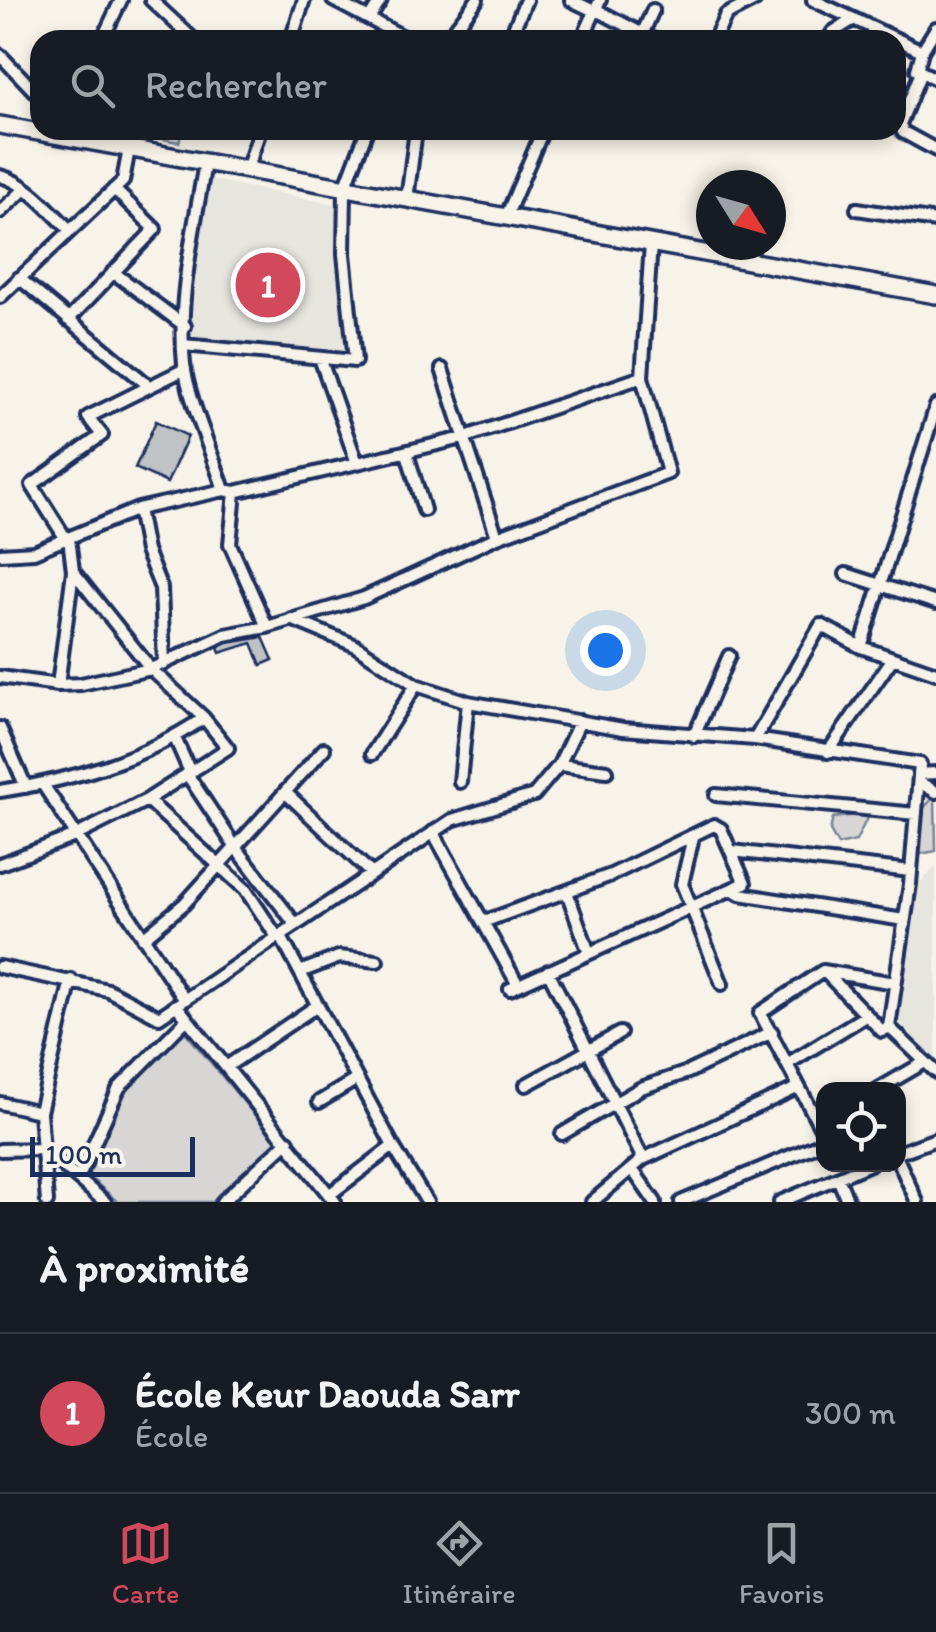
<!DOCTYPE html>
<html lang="fr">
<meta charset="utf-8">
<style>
body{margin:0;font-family:Itim,sans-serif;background:#20242c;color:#f1f3f6}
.controls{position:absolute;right:30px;bottom:30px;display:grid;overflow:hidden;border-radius:20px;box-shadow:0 5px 15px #0003}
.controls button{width:90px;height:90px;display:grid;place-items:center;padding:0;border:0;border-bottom:2px solid #363941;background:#171b24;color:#f1f3f6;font:50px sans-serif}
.compass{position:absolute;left:696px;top:170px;width:90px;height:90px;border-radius:50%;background:#171b24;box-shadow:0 5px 15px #0003;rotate:127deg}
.scale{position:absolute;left:30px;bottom:25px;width:165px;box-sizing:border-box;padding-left:10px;border:5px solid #1b2f5e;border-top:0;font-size:28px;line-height:35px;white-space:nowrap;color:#1b2f5e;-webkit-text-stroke:8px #f7f3e8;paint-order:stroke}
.you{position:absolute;left:605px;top:650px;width:35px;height:35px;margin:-25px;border:8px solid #fff;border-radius:50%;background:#1a73e8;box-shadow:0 0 0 15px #1a73e833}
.badge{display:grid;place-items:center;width:65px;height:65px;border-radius:50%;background:#d1495b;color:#fff;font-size:32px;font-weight:700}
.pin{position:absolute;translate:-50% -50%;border:5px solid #fff;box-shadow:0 2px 10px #0006}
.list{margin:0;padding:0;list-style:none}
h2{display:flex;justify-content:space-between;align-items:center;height:130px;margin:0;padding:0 40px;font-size:42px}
h2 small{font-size:32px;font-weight:400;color:#9ea1a6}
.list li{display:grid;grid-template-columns:65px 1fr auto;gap:30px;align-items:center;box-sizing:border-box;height:160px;padding:0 40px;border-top:2px solid #363941}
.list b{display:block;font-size:38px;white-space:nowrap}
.list p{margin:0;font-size:32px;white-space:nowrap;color:#9ea1a6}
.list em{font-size:32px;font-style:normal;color:#9ea1a6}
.icon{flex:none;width:55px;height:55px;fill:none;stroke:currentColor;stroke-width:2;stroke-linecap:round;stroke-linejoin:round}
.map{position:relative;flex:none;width:936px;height:1202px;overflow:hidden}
.search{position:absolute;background:#171b24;box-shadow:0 5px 15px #0003;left:30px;right:30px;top:30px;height:110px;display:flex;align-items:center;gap:25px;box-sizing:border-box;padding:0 35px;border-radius:30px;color:#9ea1a6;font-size:38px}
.sheet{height:290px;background:#171b24}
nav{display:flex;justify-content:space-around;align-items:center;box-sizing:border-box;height:140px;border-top:2px solid #363941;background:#171b24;font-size:28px;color:#9ea1a6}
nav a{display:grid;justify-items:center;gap:5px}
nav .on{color:#d1495b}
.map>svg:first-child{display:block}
</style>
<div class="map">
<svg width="936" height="1202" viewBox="0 0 936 1202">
<rect width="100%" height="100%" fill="#f7f3e8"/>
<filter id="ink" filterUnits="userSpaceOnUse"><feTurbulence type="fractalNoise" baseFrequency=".01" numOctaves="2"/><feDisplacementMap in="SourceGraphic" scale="20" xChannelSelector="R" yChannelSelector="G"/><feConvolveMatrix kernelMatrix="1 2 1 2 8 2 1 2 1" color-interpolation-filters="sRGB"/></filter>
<g filter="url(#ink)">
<!-- built -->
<path fill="#e6e5de" d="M207 179 339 205 344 354 191 338 199 232Z
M936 867V1067L894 1028 914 889Z"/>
<!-- green -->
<path fill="#d7d6d4" stroke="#798299" stroke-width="2.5" d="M111 130H183L179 142Z
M935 796 936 851 920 854 914 838 923 822 918 814Z
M864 814 867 818 856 841 838 845 830 831 833 818Z
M185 1032 279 1144 219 1202H118L85 1173 127 1085Z"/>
<!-- building -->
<path fill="#c0c3c5" stroke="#1b2f5e" stroke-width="2.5" d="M156 421 188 436 167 483 135 468Z
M263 637 273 660 261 665 252 643 220 653 218 648 228 643Z"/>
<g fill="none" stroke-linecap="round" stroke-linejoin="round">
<defs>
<path id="street" d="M151 0 194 40
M333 0 409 40
M571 0 594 11
M813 0 922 51 936 28
M595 9 654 40
M369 19 381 0
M641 37 653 10
M102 40 121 0
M291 40 304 0
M446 40 477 0
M509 40 526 0
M582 40 600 0
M714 40 726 15 755 0
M828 40 833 32 854 19
M922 51 917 70 936 79
M0 55 40 97
M921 72 900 124 903 132 936 150
M205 162C195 227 177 298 184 364 188 398 213 455 224 490
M247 170 260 130
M0 176C28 183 50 211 70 230
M407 199 416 130
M857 209 936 221
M0 212 25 189
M506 217 543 130
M113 272 185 326
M19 278 149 386
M0 297 123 181 129 149
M68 320 155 229 114 189
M183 345 355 361 344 254 345 188 367 130
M320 358 357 463
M442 369 497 537
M407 453 424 510
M235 492 230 544 267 627
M138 509 146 551 161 588 164 664
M66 539 32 485 102 435 88 417 185 369
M0 554 34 552 138 509 224 490 235 492 463 438 642 377
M846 574 936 603
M291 619 354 645 416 685 468 702 623 729 755 739 920 764 910 884 889 1027
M861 647 936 406
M0 677 58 685 81 684 151 669 225 635 267 627 364 598 497 537 668 473 642 377 651 244
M58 685 73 571 69 538
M0 728 26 787
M694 736 729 656
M175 738 190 772
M755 739 821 625 861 647 936 673
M828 752 893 658
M372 754 416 685
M559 765 580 721
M187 774 234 845 296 925
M919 774 936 773
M460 782 468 702
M919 782 936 792
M44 786 184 999
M0 791C72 780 142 760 204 718
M286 793 371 873
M716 795 916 814
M147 800 245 889 277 937
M433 832 518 985
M693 837 682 884 722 984
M732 851 911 871
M0 864 75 836 147 800 228 748 204 718 151 669 73 571
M732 889 740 894 904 920
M567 892 589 953
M483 922 611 875 714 825 721 829 745 883 510 989
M280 935 393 1146 427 1202
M143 938 184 904 324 749
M0 967 108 990 159 1017 452 820 534 795 559 765 607 771
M548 971 643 1159
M824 971 882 1031 889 1027
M300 972 339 957 377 961
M176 1005 335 1202
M889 1027 936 1072
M787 1064 867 1015
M226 1067 318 1005
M526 1085 620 1033
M877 1090 925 1062
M319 1102 357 1079
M0 1103 40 1112
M562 1134 641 1088 688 1072 772 1032
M824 1134 760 1013 823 971 895 983
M0 1150 43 1149 105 1202
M898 1153 936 1139
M898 1160 917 1202
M632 1169 655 1202
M838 1178 848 1202
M78 1179 119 1088 187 1019
M329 1195 393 1146
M47 1202 40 1112 71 980
M222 1202 288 1141
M592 1202 643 1159 799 1087
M681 1202 824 1142
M780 1202 870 1164"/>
<path id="secondary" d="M0 125 936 295"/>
</defs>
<!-- street casing -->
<use href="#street" stroke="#1b2f5e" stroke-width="18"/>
<!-- secondary casing -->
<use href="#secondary" stroke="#1b2f5e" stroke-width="22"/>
<!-- street -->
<use href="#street" stroke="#f7f3e8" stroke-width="10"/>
<!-- secondary -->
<use href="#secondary" stroke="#f7f3e8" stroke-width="15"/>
</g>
</g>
</svg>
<div class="controls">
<button><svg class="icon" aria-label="locate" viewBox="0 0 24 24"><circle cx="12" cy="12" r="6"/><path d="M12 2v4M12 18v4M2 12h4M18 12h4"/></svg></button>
</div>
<svg class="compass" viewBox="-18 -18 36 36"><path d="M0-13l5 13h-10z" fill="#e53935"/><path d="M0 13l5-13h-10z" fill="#9ea1a6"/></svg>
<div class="scale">100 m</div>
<div class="you"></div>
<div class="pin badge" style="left:268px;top:285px">1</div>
<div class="search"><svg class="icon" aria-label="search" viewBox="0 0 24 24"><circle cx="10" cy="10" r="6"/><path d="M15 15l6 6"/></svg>Rechercher</div>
</div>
<section class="sheet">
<h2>À proximité<small></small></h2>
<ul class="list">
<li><span class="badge">1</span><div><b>École Keur Daouda Sarr</b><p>École</p></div><em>300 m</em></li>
</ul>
</section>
<nav>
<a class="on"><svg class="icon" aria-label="map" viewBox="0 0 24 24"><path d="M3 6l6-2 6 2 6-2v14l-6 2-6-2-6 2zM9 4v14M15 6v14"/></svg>Carte</a>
<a><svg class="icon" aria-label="directions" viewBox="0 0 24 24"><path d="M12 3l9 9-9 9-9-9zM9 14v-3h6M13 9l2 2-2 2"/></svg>Itinéraire</a>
<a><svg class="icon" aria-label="saved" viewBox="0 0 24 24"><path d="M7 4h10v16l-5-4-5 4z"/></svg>Favoris</a>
</nav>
